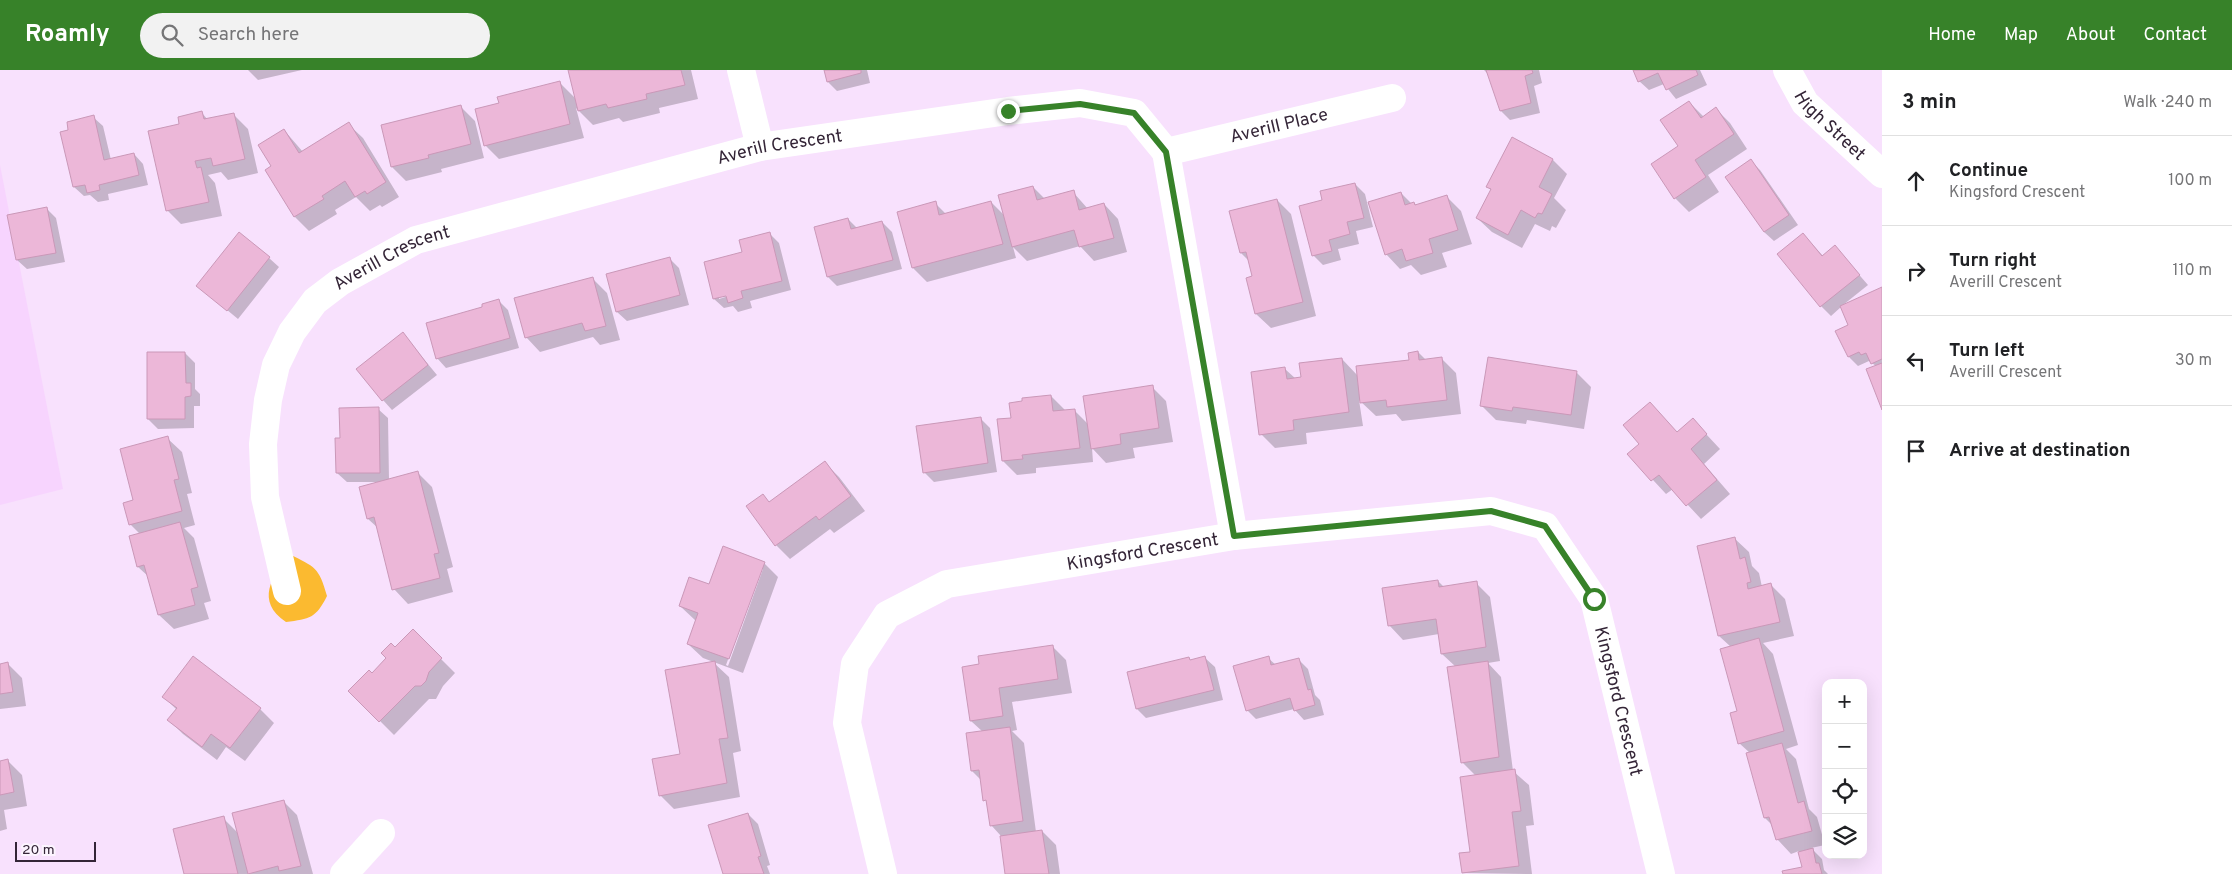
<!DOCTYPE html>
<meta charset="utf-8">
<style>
body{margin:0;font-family:Overpass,sans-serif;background:#f2f2f2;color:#202124}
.controls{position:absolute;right:15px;bottom:15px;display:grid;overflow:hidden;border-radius:10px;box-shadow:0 5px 20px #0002}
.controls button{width:45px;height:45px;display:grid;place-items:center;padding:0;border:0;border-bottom:1px solid #e0e0e0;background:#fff;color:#202124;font:25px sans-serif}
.scale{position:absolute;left:15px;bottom:12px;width:81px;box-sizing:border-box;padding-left:5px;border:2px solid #342537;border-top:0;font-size:14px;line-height:18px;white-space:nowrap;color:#342537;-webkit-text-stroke:4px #fcf4fe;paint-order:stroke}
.stop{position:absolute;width:15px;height:15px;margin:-11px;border:4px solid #378229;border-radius:50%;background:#fff}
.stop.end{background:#378229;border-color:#fff;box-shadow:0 1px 5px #0008}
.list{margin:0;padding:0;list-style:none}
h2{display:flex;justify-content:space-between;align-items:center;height:65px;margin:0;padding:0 20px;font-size:21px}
h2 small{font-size:16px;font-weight:400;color:#757577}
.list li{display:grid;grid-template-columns:32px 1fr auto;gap:15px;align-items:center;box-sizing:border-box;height:90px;padding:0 20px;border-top:1px solid #e0e0e0}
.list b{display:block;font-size:19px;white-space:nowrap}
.list p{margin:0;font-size:16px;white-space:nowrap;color:#757577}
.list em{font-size:16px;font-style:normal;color:#757577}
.icon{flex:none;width:28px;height:28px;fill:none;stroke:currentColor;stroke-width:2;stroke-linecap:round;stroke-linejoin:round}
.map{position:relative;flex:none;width:1882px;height:804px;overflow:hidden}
header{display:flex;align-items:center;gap:30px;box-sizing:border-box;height:70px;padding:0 25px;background:#378229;color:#fff}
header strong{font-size:24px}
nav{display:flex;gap:28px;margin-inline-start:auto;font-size:18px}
.search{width:350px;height:45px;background:#f2f2f2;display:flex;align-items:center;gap:12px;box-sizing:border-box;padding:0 18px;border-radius:28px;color:#757577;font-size:19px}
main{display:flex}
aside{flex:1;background:#fff}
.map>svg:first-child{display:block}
</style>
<header>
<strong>Roamly</strong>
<div class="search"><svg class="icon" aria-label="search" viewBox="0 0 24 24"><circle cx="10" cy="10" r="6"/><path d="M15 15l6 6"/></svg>Search here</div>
<nav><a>Home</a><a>Map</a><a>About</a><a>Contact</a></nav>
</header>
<main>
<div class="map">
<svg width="1882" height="804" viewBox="0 0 1882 804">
<rect width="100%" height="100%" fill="#f8e1fd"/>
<!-- built -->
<path fill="#f7d4fe" d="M0 95 63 419 0 435Z"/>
<!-- green -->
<path fill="#fbba30" d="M289 484C315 497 319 497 327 526 316 548 310 549 286 552 255 531 272 507 289 484Z"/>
<!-- shadow -->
<path fill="#0003" fill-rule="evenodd" d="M248 0H302L258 10Z
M569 0H691L698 29 659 38 660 43 623 52 619 48 593 55 576 38 584 68 499 89 485 75 500 34 559 12 576 29Z
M825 0H867L870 13 837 21 828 12Z
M1484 0H1539L1542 13 1534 16 1540 43 1510 50 1501 41 1489 5Z
M1635 0H1700L1707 15 1676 29 1664 14 1649 20 1639 11Z
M1689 32 1704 47 1716 39 1730 53 1747 79 1708 105 1719 122 1689 142 1675 128 1680 77Z
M461 37 475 51 484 88 441 99 442 102 406 111 392 97 382 56Z
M202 43 208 50 234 45 248 59 258 103 228 110 221 102 208 105 215 113 222 146 181 154 167 140 181 55Z
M93 47 103 56 111 90 134 84 143 94 148 115 108 124 109 130 98 132 90 125 84 126 74 117 61 63 70 60Z
M348 54 363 68 399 127 382 137 380 135 370 141 356 127 335 140 337 144 309 161 295 147 267 100 273 96 284 60 303 82Z
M1512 69 1553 90 1567 104 1554 128 1566 140 1556 158 1552 156 1550 161 1535 154 1522 178 1492 162 1477 148 1492 121 1487 116Z
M1751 91 1760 100 1798 155 1774 171 1764 162Z
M1355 114 1365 124 1373 157 1356 161 1359 174 1338 179 1341 190 1323 195 1313 185 1323 131Z
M1033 117 1045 129 1073 122 1088 139 1104 134 1118 149 1127 182 1094 191 1080 176 1027 191 1013 177 1016 188 927 212 913 198 935 133 946 144 991 132 1005 146Z
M1401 123 1412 134 1414 133 1417 136 1447 127 1461 141 1472 174 1442 183 1447 197 1421 205 1411 195 1400 199 1386 184Z
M1277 130 1291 144 1316 246 1271 258 1256 244 1248 209 1253 207 1249 191 1241 183Z
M46 138 56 148 65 192 27 199 17 190Z
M848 149 858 159 882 152 892 162 902 199 837 216 828 207 815 158Z
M769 163 779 173 791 220 750 231 752 238 738 242 733 236 724 238 714 229 743 183ZM732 225 719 229V226Z
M1803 164 1823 186 1835 177 1868 215 1843 235 1882 220V336L1876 296 1869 291 1858 296 1849 287 1850 256 1841 237 1831 246 1821 236Z
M269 188 279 197 238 249 198 216Z
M669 188 679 198 689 235 627 251 617 242 608 204Z
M592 208 607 223 620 270 600 275 593 267 540 282 526 267Z
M499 231 508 240 519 278 446 298 437 288 484 238Z
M403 264 437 305 392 340 383 330Z
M1418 282 1426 290 1442 289 1456 303 1461 344 1402 351 1396 344 1376 346 1359 330 1363 356 1306 363 1307 374 1275 378 1261 364 1285 299 1296 309 1303 308 1342 289 1358 306 1410 291Z
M185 283 195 293V319L200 324V336H194V358L158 359 148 349Z
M1489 289 1577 303 1591 317 1584 359 1527 350 1526 354 1496 350 1482 336Z
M1152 317 1166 331 1173 372 1133 378 1135 388 1106 393 1092 378 1093 392 1036 398V403L1017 405 1003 391 1013 349 1051 326 1065 340H1074L1088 354Z
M378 339 388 348 389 410 418 403 432 417 453 497 447 499 453 522 408 534 394 519 378 458 368 449 379 412H347L337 403 341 369Z
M980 348 990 358 997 402 934 412 924 402Z
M1693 350 1720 379 1704 394 1730 424 1701 449 1673 419 1666 424 1629 384 1678 363Z
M167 368 182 382 192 423 187 424 195 455 184 458 194 468 211 531 204 533 209 549 174 559 159 545 149 507 138 497 140 464 130 454 135 431Z
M825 393 839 407 865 441 834 463 830 459 790 489 776 475 770 433Z
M1734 468 1749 482 1752 496 1759 503 1762 517 1771 515 1785 529 1794 566 1763 573 1773 584 1798 675 1786 679 1796 689 1809 739 1817 747 1825 775 1811 778 1822 789 1824 800 1828 804H1784L1803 798 1799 781 1791 784 1777 769 1773 756 1765 748 1750 683 1739 673V642L1731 577 1719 566Z
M764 493 778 507 743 603 703 588 688 574 696 551 680 536 710 516ZM761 499H763L728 596 726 595Z
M1438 511 1444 517 1476 513 1490 527 1500 591 1488 593 1501 607 1513 701 1529 715 1534 755 1526 756 1532 804 1463 803 1461 784 1471 783 1476 706 1462 692 1456 597 1442 584 1439 564 1403 570 1389 555Z
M413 561 455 603 443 616 436 629H429L394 665 350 621 372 605Z
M1052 576 1066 590 1072 623 1012 632 1017 660 1012 661 1024 673 1036 762 1042 761 1056 775 1060 804H1006L1001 766 991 755 982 711 972 701 967 664 983 662 971 651 963 598Z
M1188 588 1191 591 1205 588 1215 597 1223 630 1146 648 1137 639Z
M1268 588 1276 595 1298 589 1308 599 1315 625 1320 630 1324 645 1304 650 1294 639 1256 649 1247 640Z
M714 593 729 607 741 681 733 683 740 727 674 739 660 725 681 685Z
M8 594 22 608 26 636 0 639V595Z
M164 627 260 639 274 653 245 691 226 677 217 690 183 664 169 650 177 640Z
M8 691 22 705 27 736 4 740 7 759 0 761V692Z
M283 731 297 745 313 804H249L248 802V804H185L223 748 238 763Z
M748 744 758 754 770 795 767 796 770 804H724Z"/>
<!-- building -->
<path fill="#ecb7d8" stroke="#ca98b8" d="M568 0H681L685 15 646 24 647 29 608 38 606 34 578 41Z
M824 0H861V3L827 12Z
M1486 0H1532L1533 3 1525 6 1531 33 1500 41Z
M1633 0H1696L1698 5 1666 20 1658 3 1638 12Z
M560 11 570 54 484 76 475 39 499 33 497 27Z
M1689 31 1701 48 1716 37 1734 64 1695 90 1706 107 1674 129 1651 94 1678 76 1660 50Z
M461 35 471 74 428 85 429 88 391 97 381 55Z
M202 41 204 49 234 43 245 89 213 96 211 88 195 91 197 98 201 97 209 132 166 141 148 61 179 54 178 47Z
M94 45 104 90 134 83 139 105 99 115 100 120 87 123 85 115 73 117 60 62 68 60 67 52Z
M349 52 386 112 367 124 365 121 355 127 345 111 322 126 324 129 294 147 265 100 271 96 258 75 284 59 299 83Z
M1512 67 1553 89 1539 117 1552 124 1542 144 1538 143 1535 148 1521 140 1508 165 1476 148 1491 119 1486 117Z
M1751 89 1789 145 1764 162 1725 107Z
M1355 113 1364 148 1347 152 1350 164 1329 170 1332 181 1312 186 1299 136 1322 130 1320 121Z
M1033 116 1037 130 1074 120 1079 140 1104 133 1114 168 1079 177 1074 160 1012 177 998 125Z
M1401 122 1405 135 1414 132 1415 135 1447 125 1458 160 1429 169 1433 183 1406 191 1402 179 1385 185 1368 132Z
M1277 129 1303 232 1255 244 1246 208 1252 206 1246 182 1240 183 1229 141Z
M936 131 939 145 991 131 1003 174 912 198 897 142Z
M47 137 56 183 16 190 7 145Z
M848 148 851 159 882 151 893 190 827 207 814 157Z
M239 162 270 187 227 241 196 216Z
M770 162 782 211 741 221 743 228 728 233 726 226 713 229 704 192 742 182 739 170Z
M1803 163 1822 186 1835 175 1860 205 1820 237 1777 184Z
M670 187 680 225 616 242 606 204Z
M593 207 606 256 585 261 582 253 525 268 514 228Z
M1882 217V289L1871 294 1866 283 1861 285 1859 282 1848 287 1835 261 1848 255 1840 236Z
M499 229 510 268 436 289 426 253 482 237V234Z
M403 262 428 295 382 331 356 299Z
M1418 281 1419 290 1442 287 1447 330 1387 337 1386 330 1360 333 1356 296 1409 290 1408 283Z
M147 282H185L186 313H191V326L185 327V349H147Z
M1488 287 1577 301 1571 345 1513 337 1512 341 1480 336Z
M1342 288 1349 342 1293 350 1294 360 1259 365 1251 302 1285 297 1287 309 1301 307 1299 293Z
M1882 293V340L1866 299Z
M1153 315 1159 358 1120 364 1121 374 1091 379 1083 326Z
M1051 325 1053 341 1075 339 1080 378 1022 385 1023 389 1002 391 997 349 1011 348 1009 333 1022 331V328Z
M1650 332 1677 362 1693 348 1707 364 1691 379 1717 410 1686 436 1659 405 1651 411 1627 384 1639 374 1623 355Z
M379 337 380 403H336L335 368H340L339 338Z
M981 347 988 393 923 403 916 356Z
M168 366 179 409 174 410 182 441 129 455 123 433 133 430 120 379Z
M825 391 851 426 819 450 816 446 775 476 746 436 763 424 769 432Z
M418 401 439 483 434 484 440 508 392 520 374 447 367 449 359 417Z
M180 452 198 517 191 519 195 535 158 545 144 495 137 497 129 466Z
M1735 467 1740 489 1745 487 1751 512 1747 513 1748 519 1771 513 1780 552 1718 566 1697 476Z
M723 476 765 492 729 589 687 574 698 543 679 536 689 507 709 514Z
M1438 510 1439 517 1477 511 1486 577 1441 584 1436 549 1388 556 1382 518Z
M413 559 442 588 429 602 426 611 421 616H415L379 652 348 621 369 600 372 603 386 588 381 583 391 573 395 577Z
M1759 568 1784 661 1738 674 1730 643 1737 641 1720 579Z
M1053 575 1058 609 999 618 1003 646 970 651 962 597 979 594 978 586Z
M193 586 261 638 230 678 211 664 202 677 167 650 177 638 162 627Z
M1205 586 1214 620 1136 639 1127 602 1189 587 1190 590Z
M1269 586 1271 595 1299 588 1308 620 1311 619 1315 635 1294 641 1290 628 1246 641 1233 596Z
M715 591 728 668 719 669 727 713 659 726 652 689 680 684 665 600Z
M1488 591 1499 687 1461 693 1447 597Z
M8 592 13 622 0 624V594Z
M1010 657 1023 751 990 756 986 730 983 731 979 700 971 701 966 663Z
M1782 673 1798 733 1804 731 1812 761 1776 770 1769 747 1764 748 1746 683Z
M8 689 14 722 0 725V691Z
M1515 699 1521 741 1512 742 1519 796 1462 803 1459 783 1470 782 1460 707Z
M284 730 301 796 279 801 278 796 248 804 232 743Z
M748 743 761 786 758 787 764 804H723L708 755Z
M224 746 238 804H184L173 759Z
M1042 760 1049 804H1005L1000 766Z
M1813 778 1816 793H1819L1822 804H1783L1782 801 1802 797 1798 782Z"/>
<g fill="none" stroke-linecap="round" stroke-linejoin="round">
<!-- minor -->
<g stroke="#fff" stroke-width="28">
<path d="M741 0 760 77"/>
<path id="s1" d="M1787 0 1805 33 1882 104"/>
<path id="s2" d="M1166 82 1392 28"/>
<path id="s3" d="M287 521 265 427 263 374 268 330 276 295 292 262 315 231 340 212 416 170 760 77 1008 41 1080 33 1134 43 1166 82 1234 466"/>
<path d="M344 804 381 763"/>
<path id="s4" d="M883 804 847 653 855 594 887 545 947 514 1234 466 1491 441 1545 456 1594 529 1661 804"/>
</g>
</g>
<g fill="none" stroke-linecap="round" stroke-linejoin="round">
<!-- route -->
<path stroke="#378229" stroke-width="6" d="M1008 41 1080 34 1134 43 1166 82 1234 466 1491 441 1545 456 1594 529"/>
</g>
<g text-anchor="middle" stroke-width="4" stroke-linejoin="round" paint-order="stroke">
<!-- street labels -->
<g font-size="18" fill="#342537" stroke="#fcf4fe">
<text dy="6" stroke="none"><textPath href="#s1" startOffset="71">High Street</textPath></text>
<text dy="6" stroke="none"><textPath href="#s2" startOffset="116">Averill Place</textPath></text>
<text dy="6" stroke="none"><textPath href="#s3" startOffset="799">Averill Crescent</textPath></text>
<text dy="6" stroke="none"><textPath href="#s3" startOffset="394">Averill Crescent</textPath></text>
<text dy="6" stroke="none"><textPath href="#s4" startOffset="539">Kingsford Crescent</textPath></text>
<text dy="6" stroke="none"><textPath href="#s4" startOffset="1139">Kingsford Crescent</textPath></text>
</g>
</g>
</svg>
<div class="controls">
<button>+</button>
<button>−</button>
<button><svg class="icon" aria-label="locate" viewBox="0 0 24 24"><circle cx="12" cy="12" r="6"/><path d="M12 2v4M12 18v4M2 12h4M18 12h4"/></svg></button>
<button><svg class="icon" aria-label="layers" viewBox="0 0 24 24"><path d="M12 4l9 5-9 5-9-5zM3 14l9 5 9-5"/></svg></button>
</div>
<div class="scale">20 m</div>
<div class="stop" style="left:1594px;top:529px"></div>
<div class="stop end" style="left:1008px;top:41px"></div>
</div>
<aside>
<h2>3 min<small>Walk · 240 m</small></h2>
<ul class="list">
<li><svg class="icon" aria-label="ahead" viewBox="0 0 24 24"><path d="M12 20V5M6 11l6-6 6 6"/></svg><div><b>Continue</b><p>Kingsford Crescent</p></div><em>100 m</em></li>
<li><svg class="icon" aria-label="right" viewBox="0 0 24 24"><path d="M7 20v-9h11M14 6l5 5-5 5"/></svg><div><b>Turn right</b><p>Averill Crescent</p></div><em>110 m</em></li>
<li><svg class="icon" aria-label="left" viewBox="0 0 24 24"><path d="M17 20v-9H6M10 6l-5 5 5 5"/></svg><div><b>Turn left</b><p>Averill Crescent</p></div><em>30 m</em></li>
<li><svg class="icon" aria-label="arrive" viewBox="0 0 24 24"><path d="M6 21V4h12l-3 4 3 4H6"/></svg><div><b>Arrive at destination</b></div></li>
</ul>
</aside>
</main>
